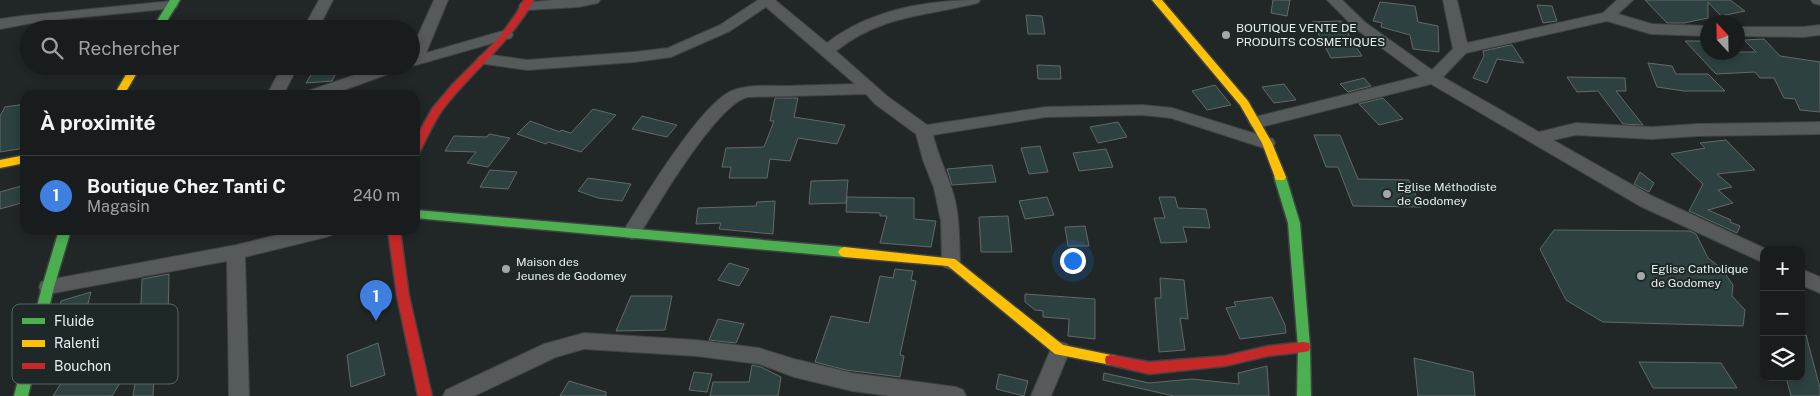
<!DOCTYPE html>
<html lang="fr">
<meta charset="utf-8">
<style>
body{margin:0;font-family:"Public Sans",sans-serif;background:#222525;color:#f1f3f6}
.controls{position:absolute;right:15px;bottom:15px;display:grid;overflow:hidden;border-radius:10px;box-shadow:0 2px 8px #0003}
.controls button{width:45px;height:45px;display:grid;place-items:center;padding:0;border:0;border-bottom:1px solid #373a3b;background:#191c1c;color:#f1f3f6;font:25px sans-serif}
.compass{position:absolute;left:1700px;top:15px;width:45px;height:45px;border-radius:50%;background:#191c1c;box-shadow:0 2px 8px #0003;rotate:338deg}
.you{position:absolute;left:1072px;top:260px;width:18px;height:18px;margin:-12px;border:4px solid #fff;border-radius:50%;background:#1a73e8;box-shadow:0 0 0 8px #1a73e833}
.badge{display:grid;place-items:center;width:32px;height:32px;border-radius:50%;background:#a2a7a7;color:#fff;font-size:16px;font-weight:700}
.pin{position:absolute;translate:-50% -41px;filter:drop-shadow(0 1px 2px #0008)}
.pin::after{content:'';position:absolute;top:26px;width:18px;height:15px;background:inherit;clip-path:polygon(0 0,100% 0,50% 100%)}
.list{margin:0;padding:0;list-style:none}
h2{display:flex;justify-content:space-between;align-items:center;height:65px;margin:0;padding:0 20px;font-size:21px}
h2 small{font-size:16px;font-weight:400;color:#9fa1a3}
.list li{display:grid;grid-template-columns:32px 1fr auto;gap:15px;align-items:center;box-sizing:border-box;height:80px;padding:0 20px;border-top:1px solid #373a3b}
.list b{display:block;font-size:19px;white-space:nowrap}
.list p{margin:0;font-size:16px;white-space:nowrap;color:#9fa1a3}
.list em{font-size:16px;font-style:normal;color:#9fa1a3}
.icon{flex:none;width:28px;height:28px;fill:none;stroke:currentColor;stroke-width:2;stroke-linecap:round;stroke-linejoin:round}
.map{position:relative;flex:none;width:1820px;height:396px;overflow:hidden}
.search{position:absolute;background:#191c1c;box-shadow:0 2px 8px #0003;left:20px;top:20px;width:400px;height:55px;display:flex;align-items:center;gap:12px;box-sizing:border-box;padding:0 18px;border-radius:28px;color:#9fa1a3;font-size:19px}
.panel{position:absolute;background:#191c1c;box-shadow:0 2px 8px #0003;left:20px;top:90px;width:400px;height:145px;border-radius:15px}
.map>svg:first-child{display:block}
</style>
<div class="map">
<svg width="1820" height="396" viewBox="0 0 1820 396">
<rect width="100%" height="100%" fill="#212626"/>
<!-- building -->
<path fill="#2d4141" stroke="#646868" d="M1273 0H1290L1287 16 1271 13Z
M1645 0H1730L1745 11 1721 16 1708 2V18L1684 23H1667Z
M1380 2 1415 6 1418 22 1438 26 1439 52 1413 49 1410 35 1381 27 1382 23 1373 21Z
M1537 5 1552 6 1557 21 1543 23Z
M1026 15 1042 16 1045 34H1028Z
M1341 21 1353 42 1362 56 1331 58 1312 22Z
M1764 39 1780 56 1820 62V112L1800 110 1795 99 1784 98 1774 78H1760L1755 72 1716 74 1685 41H1708V52H1756L1744 40Z
M1510 45H1512L1524 63 1497 59 1487 83 1473 78 1484 56 1483 51Z
M1648 63 1672 66 1676 74H1708L1725 91H1684L1657 87Z
M1037 65 1060 66 1061 79H1038Z
M316 66H340L332 81 306 83Z
M1567 77 1625 78 1626 91H1616L1643 125 1623 124 1598 91 1577 92Z
M1364 78 1371 86 1348 92 1340 84Z
M1284 84 1296 100 1274 103 1262 87Z
M1215 85 1231 105 1207 110 1192 91Z
M775 98H798L794 117 845 125 837 144 798 138 790 161 770 159 767 178H729L731 167H722L726 148 764 147 774 121H770Z
M1383 98 1403 119 1379 125 1359 104Z
M25 104V148L0 152V116L5 107Z
M593 109 616 115 581 152 548 142 546 144 517 134 530 121 560 132 561 130 571 133Z
M642 116 661 121 677 125 667 137 632 129Z
M1118 122 1127 137 1098 143 1090 127Z
M489 134 510 138 488 167 467 163 476 152 445 151 454 136 487 137Z
M1314 135H1340L1358 179 1409 180 1421 207 1353 206 1338 167H1326Z
M1726 140 1755 170 1717 174 1732 187 1718 190 1733 203 1708 210 1731 220 1730 222 1740 226 1737 233 1689 211 1703 184 1671 154 1705 148 1700 143Z
M1040 146 1048 172 1029 174 1021 148Z
M1106 149 1113 167 1079 171 1073 153Z
M992 165 996 182 952 185 947 169Z
M490 170 517 172 508 189 480 187Z
M1640 172 1654 183 1649 192 1634 184Z
M588 178 631 184 622 201 598 198 578 191Z
M848 180 846 203 809 204 811 181Z
M25 185V202L0 209V192Z
M847 197 914 198V219L936 221 931 247 880 243 887 216H880V213L846 212Z
M1047 197 1054 215 1025 219 1019 201Z
M1159 197H1175L1178 208 1206 209 1210 228 1183 227 1187 242 1161 243 1154 218H1165Z
M775 201 773 234 719 229 721 223 696 224 698 208 756 206 757 202Z
M1008 216 1012 252H981L979 217Z
M1085 226 1089 246H1068L1065 227Z
M1554 230 1690 231 1696 234 1708 258 1721 268 1733 285 1732 296 1745 310 1743 326 1603 322 1566 300 1540 249Z
M729 263 749 269 739 286 718 280Z
M895 269 913 271 911 280 916 281 900 355 904 356 900 377 846 370 815 362 831 316 869 323 880 276 893 278Z
M169 274 168 320 140 328 142 279Z
M1160 278 1184 280 1188 319 1180 318 1185 350 1159 352 1155 298H1161Z
M91 292 86 311 56 321 61 301Z
M1025 294 1095 299V339L1068 336 1069 319 1043 317V311L1035 310 1025 302Z
M631 296H672L665 330 616 331Z
M1272 297 1285 325 1286 333 1240 339 1226 308 1236 306 1234 302Z
M718 319 744 324 736 343 709 340Z
M135 328 133 362 112 396H53L66 375H102L105 337Z
M1806 335 1820 388V396H1791L1786 377H1801V336Z
M378 343 385 375 351 387 347 355Z
M1414 358 1473 372 1475 396H1418Z
M1639 362 1721 363 1737 388H1653Z
M752 365 761 367 781 377 778 396H710L713 382H749Z
M1267 366 1269 396H1174L1103 380 1104 373 1149 383 1192 379 1239 384 1238 373Z
M694 372 712 374 707 392 689 390Z
M999 374 1028 381 1024 396 996 389Z
M154 377 153 396H133L135 383Z
M569 381 606 392V396H560Z"/>
<g fill="none" stroke-linecap="round" stroke-linejoin="round">
<defs>
<path id="street" d="M319 0H333L318 29H303Z
M434 0H448L426 53 506 30 511 32 513 35 511 38 416 65 409 66H411V51Z
M555 0H600L598 3 578 7 526 10 521 9 519 6 521 3Z
M758 0H775L827 43C869 10 927 0 980 0L978 3C925 16 881 15 836 51L887 96 927 125 1046 107 1143 105 1172 108 1273 139 1275 143 1273 147 1267 149 1171 118 1143 115 1046 117 933 135C938 155 945 169 951 187 960 211 959 237 960 262L958 267 951 269 944 267 942 262 941 221 934 188 923 160 916 134 875 104 866 94 748 97C716 104 657 207 638 237L632 239 626 237 623 232 626 227C644 198 703 100 734 90 751 84 769 86 787 86 810 85 832 85 855 84L766 7 730 31 671 57 635 62 527 70 485 64 480 62 477 59 480 56 485 54 527 60 635 52 668 48 720 25Z
M1327 0H1342L1366 23 1432 70 1453 49 1443 0H1457L1467 43 1603 13 1617 0H1633L1618 14 1652 24 1708 26V36L1651 34 1607 21 1466 53 1443 77 1539 132 1576 123 1652 127 1697 124 1820 122V134L1697 136 1652 139 1576 135 1553 140 1652 196 1768 250H1764V263L1640 206 1431 84 1257 128 1251 126 1249 122 1251 118 1420 76 1356 29Z
M1811 0H1820V5L1813 3Z
M171 1 176 2 178 5 176 8 43 21 0 29V19L21 16Z
M1820 25V35L1803 37 1738 36V27H1803Z
M282 66H298L283 95H267Z
M381 66H405L402 69 330 95H306L308 91Z
M298 230H335L332 235 326 237 245 257 249 396H229L227 261 48 294 41 292 39 287 41 282 48 280 236 245Z
M1801 269 1820 277V293L1801 285Z
M584 333 696 340 759 348 794 359 852 373 956 387 963 390 966 396H890L852 391 794 377 759 364 696 356 584 349 556 357 474 396H443L446 390 544 344Z
M1060 342 1067 344 1070 350 1051 396H1031L1053 344Z"/>
<path id="fast" d="M170 0H180L162 29H152Z
M1280 173 1286 177 1300 223 1310 347 1311 396H1297L1298 347 1288 223 1274 177Z
M415 210 844 247 848 249 850 252 848 255 844 257 415 218Z
M59 230H71L54 287 28 396H14L42 287Z"/>
<path id="slow" d="M1152 0H1162L1248 101 1272 143 1286 177 1284 180H1276L1262 143 1240 105Z
M131 66H141L124 95H114Z
M25 155V163L0 168V160Z
M844 247 955 259 1063 345 1111 355 1116 356 1117 360 1116 364 1111 365 1055 354 948 266 844 257 840 255 838 252 840 249Z"/>
<path id="jam" d="M524 0H534C510 43 472 71 443 109 433 123 427 138 419 153L415 154V139L432 109 452 85 498 39 516 14Z
M388 230H400L409 296 432 396H418L397 296Z
M1304 342 1309 343 1310 347 1309 351 1304 352 1268 356 1225 366 1149 374 1111 365 1106 364 1105 360 1106 356 1111 355 1149 362 1225 356 1268 346Z"/>
</defs>
<!-- street casing -->
<use href="#street" stroke="#3f4343" stroke-width="2"/>
<!-- fast casing -->
<use href="#fast" stroke="#3f4343" stroke-width="3"/>
<!-- slow casing -->
<use href="#slow" stroke="#3f4343" stroke-width="3"/>
<!-- jam casing -->
<use href="#jam" stroke="#3f4343" stroke-width="3"/>
<!-- street -->
<use href="#street" fill="#575a5a" fill-rule="evenodd"/>
<!-- fast -->
<use href="#fast" fill="#4caf50" fill-rule="evenodd"/>
<!-- slow -->
<use href="#slow" fill="#ffc107" fill-rule="evenodd"/>
<!-- jam -->
<use href="#jam" fill="#c62828" fill-rule="evenodd"/>
</g>
<!-- markers -->
<g fill="#a2a7a7" stroke="#1f2828" stroke-width="2">
<circle cx="1226" cy="35" r="5"/>
<circle cx="1387" cy="194" r="5"/>
<circle cx="506" cy="269" r="5"/>
<circle cx="1641" cy="276" r="5"/>
</g>
<g text-anchor="middle" stroke-width="4" stroke-linejoin="round" paint-order="stroke">
<!-- poi labels -->
<g font-size="12" fill="#e7eded" stroke="#1f2828" text-anchor="start">
<text x="1236" y="32">BOUTIQUE VENTE DE<tspan x="1236" dy="14">PRODUITS COSMETIQUES</tspan></text>
<text x="1397" y="191">Eglise Méthodiste<tspan x="1397" dy="14">de Godomey</tspan></text>
<text x="516" y="266">Maison des<tspan x="516" dy="14">Jeunes de Godomey</tspan></text>
<text x="1651" y="273">Eglise Catholique<tspan x="1651" dy="14">de Godomey</tspan></text>
</g>
</g>
<!-- legend -->
<rect x="12" y="304" width="166" height="80" rx="8" fill="#1f2828" stroke="#5b6363" stroke-width="1"/>
<rect x="22" y="318" width="23" height="6" fill="#4caf50"/>
<rect x="22" y="340" width="23" height="7" fill="#ffc107"/>
<rect x="22" y="363" width="23" height="6" fill="#c62828"/>
<g font-size="14" fill="#e7eded">
<text x="54" y="326">Fluide</text>
<text x="54" y="348">Ralenti</text>
<text x="54" y="371">Bouchon</text>
</g>
</svg>
<div class="controls">
<button>+</button>
<button>−</button>
<button><svg class="icon" aria-label="layers" viewBox="0 0 24 24"><path d="M12 4l9 5-9 5-9-5zM3 14l9 5 9-5"/></svg></button>
</div>
<svg class="compass" viewBox="-18 -18 36 36"><path d="M0-13l5 13h-10z" fill="#e53935"/><path d="M0 13l5-13h-10z" fill="#9fa1a3"/></svg>
<div class="you"></div>
<div class="pin badge" style="left:376px;top:321px;background:#3f7fe0">1</div>
<div class="search"><svg class="icon" aria-label="search" viewBox="0 0 24 24"><circle cx="10" cy="10" r="6"/><path d="M15 15l6 6"/></svg>Rechercher</div>
<section class="panel">
<h2>À proximité<small></small></h2>
<ul class="list">
<li><span class="badge" style="background:#3f7fe0">1</span><div><b>Boutique Chez Tanti C</b><p>Magasin</p></div><em>240 m</em></li>
</ul>
</section>
</div>
